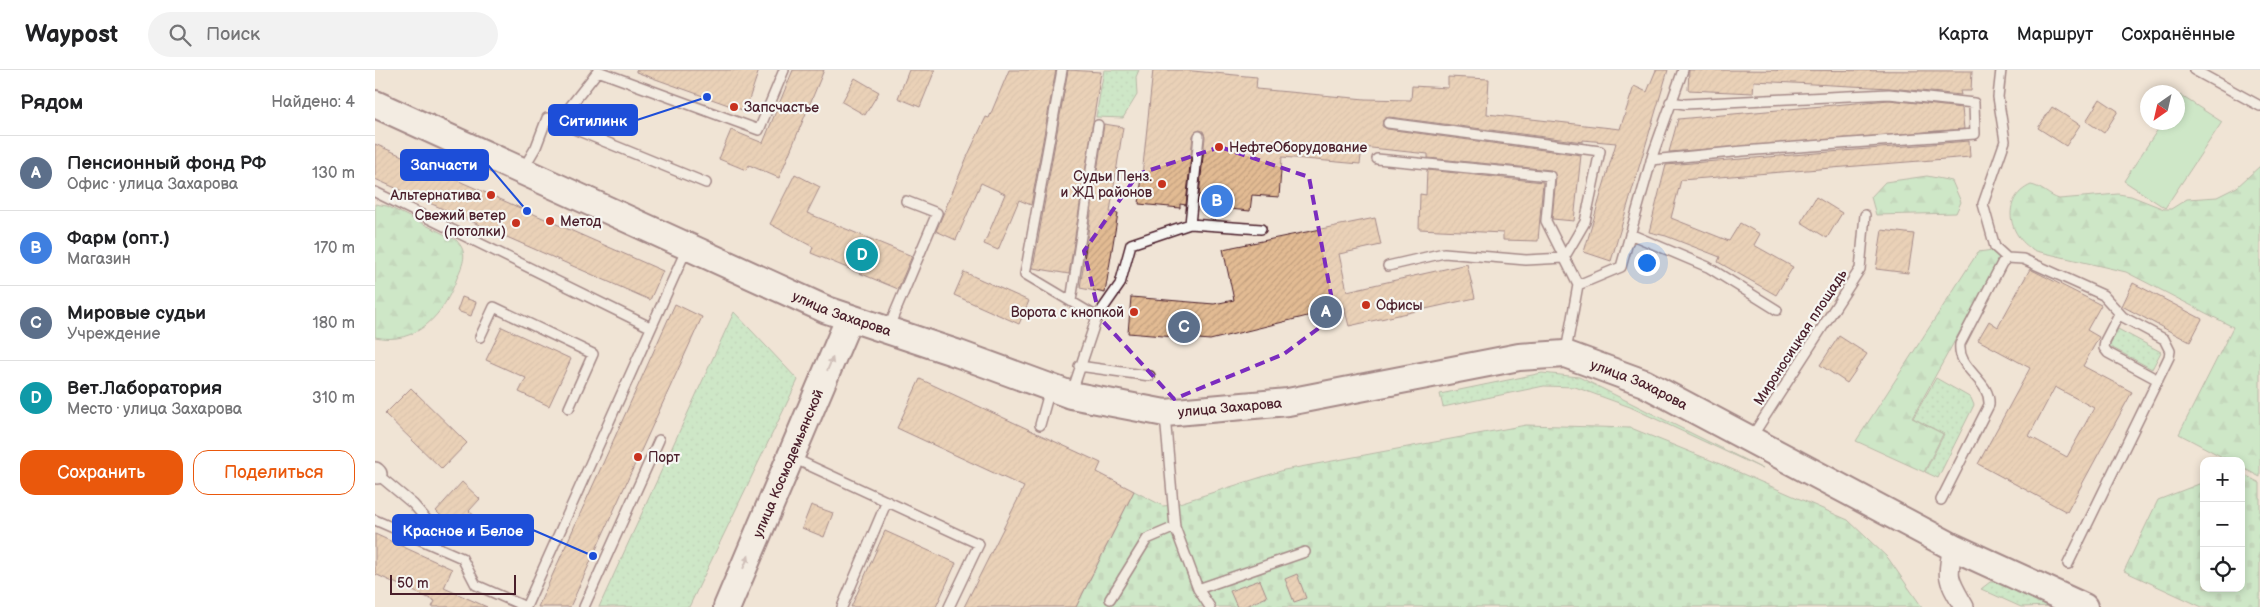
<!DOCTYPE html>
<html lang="ru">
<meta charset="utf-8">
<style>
body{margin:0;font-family:"Balsamiq Sans",sans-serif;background:#f2f2f2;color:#202124}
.controls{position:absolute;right:15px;bottom:15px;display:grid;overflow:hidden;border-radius:10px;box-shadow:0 2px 8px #0003}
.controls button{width:45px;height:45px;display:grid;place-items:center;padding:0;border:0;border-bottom:1px solid #e0e0e0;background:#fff;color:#202124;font:25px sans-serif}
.compass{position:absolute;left:1765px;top:15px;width:45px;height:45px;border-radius:50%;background:#fff;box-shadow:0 2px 8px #0003;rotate:214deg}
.scale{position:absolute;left:15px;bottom:12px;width:126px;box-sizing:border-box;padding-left:5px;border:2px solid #4a1f2b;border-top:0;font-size:14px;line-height:18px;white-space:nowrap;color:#4a1f2b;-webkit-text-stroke:4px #f6f6f2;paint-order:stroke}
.you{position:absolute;left:1271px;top:192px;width:18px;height:18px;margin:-12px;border:4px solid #fff;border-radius:50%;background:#1a73e8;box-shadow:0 0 0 8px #1a73e833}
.badge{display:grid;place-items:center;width:32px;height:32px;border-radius:50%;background:#ea580c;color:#fff;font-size:16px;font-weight:700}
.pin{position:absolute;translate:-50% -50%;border:2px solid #fff;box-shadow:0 1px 5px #0006}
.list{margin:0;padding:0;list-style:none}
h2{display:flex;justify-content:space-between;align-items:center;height:65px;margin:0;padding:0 20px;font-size:21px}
h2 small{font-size:16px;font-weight:400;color:#757577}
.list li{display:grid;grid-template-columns:32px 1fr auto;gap:15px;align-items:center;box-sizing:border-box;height:75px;padding:0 20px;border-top:1px solid #e0e0e0}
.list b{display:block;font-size:19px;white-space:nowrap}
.list p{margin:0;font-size:16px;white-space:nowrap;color:#757577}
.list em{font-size:16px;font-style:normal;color:#757577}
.actions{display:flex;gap:10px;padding:15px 20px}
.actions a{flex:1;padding:11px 0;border:1px solid #ea580c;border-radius:15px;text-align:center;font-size:18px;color:#ea580c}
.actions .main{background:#ea580c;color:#fff}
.icon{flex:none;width:28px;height:28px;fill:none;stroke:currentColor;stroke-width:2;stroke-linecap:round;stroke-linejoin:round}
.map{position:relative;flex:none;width:1885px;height:537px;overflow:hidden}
header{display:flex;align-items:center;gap:30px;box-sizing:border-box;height:70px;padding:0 25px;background:#fff;border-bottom:1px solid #e0e0e0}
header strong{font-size:24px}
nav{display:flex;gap:28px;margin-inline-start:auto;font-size:18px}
.search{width:350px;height:45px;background:#f2f2f2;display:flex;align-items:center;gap:12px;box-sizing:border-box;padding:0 18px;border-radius:28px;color:#757577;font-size:19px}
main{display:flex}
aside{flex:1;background:#fff}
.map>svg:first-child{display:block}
</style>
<header>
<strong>Waypost</strong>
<div class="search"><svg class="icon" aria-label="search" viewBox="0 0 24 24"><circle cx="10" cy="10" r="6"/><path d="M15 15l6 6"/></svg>Поиск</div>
<nav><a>Карта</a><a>Маршрут</a><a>Сохранённые</a></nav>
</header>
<main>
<aside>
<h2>Рядом<small>Найдено: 4</small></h2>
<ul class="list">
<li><span class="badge" style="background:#5c6f8a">A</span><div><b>Пенсионный фонд РФ</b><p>Офис · улица Захарова</p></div><em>130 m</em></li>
<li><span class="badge" style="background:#3f7fe0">B</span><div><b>Фарм (опт.)</b><p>Магазин</p></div><em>170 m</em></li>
<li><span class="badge" style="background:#5c6f8a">C</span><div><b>Мировые судьи</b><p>Учреждение</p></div><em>180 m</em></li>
<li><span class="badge" style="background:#0f9aa8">D</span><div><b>Вет.Лаборатория</b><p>Место · улица Захарова</p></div><em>310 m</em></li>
</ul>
<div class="actions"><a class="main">Сохранить</a><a>Поделиться</a></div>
</aside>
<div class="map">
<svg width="1885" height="537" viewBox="0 0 1885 537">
<defs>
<pattern id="green-dots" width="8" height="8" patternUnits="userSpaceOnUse" patternTransform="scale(1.25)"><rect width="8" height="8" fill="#a4eab6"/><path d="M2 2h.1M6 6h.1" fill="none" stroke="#8fc89d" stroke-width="1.8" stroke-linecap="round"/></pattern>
<pattern id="forest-firs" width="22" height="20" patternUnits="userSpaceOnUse" patternTransform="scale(1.25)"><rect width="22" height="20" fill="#a4eab6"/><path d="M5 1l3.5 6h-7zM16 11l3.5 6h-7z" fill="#8fc89d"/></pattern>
<pattern id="cemetery-stones" width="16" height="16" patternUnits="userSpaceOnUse" patternTransform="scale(1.25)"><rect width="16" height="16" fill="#a4eab6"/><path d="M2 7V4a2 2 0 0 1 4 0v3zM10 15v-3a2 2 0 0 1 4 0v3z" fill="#8fc89d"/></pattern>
<pattern id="building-hatch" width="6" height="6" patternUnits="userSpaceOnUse" patternTransform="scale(1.25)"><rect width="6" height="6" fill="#e2bb93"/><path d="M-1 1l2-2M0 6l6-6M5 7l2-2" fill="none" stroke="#c3a07f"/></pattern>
</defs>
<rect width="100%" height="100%" fill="#f0e4d6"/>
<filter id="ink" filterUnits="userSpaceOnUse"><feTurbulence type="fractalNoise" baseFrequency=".02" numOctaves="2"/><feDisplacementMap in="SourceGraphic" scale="10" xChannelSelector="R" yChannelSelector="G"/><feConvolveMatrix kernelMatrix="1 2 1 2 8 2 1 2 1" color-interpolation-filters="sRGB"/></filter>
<g filter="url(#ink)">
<!-- green -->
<path fill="url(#green-dots)" stroke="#778470" d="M729 0H764L761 7 762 25 748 48 721 47Z
M359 242 423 310 314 537H224Z
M1743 259 1786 282 1777 299 1734 276Z
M1167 303 1204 307 1388 399 1255 337 1200 317 1169 316 1068 337 1065 324Z
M1561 308 1596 328 1599 335 1563 408 1550 402 1569 364 1538 348Z
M1615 512H1623L1678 536 1646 537 1606 519Z"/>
<!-- forest -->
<path fill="url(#forest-firs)" stroke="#778470" d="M1885 96V407L1866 397V391H1855L1804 364 1858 257 1751 202 1661 181C1634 169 1624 129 1656 115 1667 117 1674 126 1684 129L1743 124 1756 126 1789 139H1796L1812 129 1842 127 1862 117Z
M1552 106 1577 111 1586 132 1581 143 1501 145 1496 127 1510 112Z
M0 134 12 136 81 170C94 183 88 193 82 208 69 244 42 276 0 267Z
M1618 180 1626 186 1625 189 1537 348 1568 364 1549 402 1481 371 1603 182Z"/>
<!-- cemetery -->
<path fill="url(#cemetery-stones)" stroke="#778470" d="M1151 355 1256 358 1345 394 1473 450 1513 488 1547 537H701L759 421 788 436 798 435 909 400Z
M1866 403 1885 413V537H1827L1749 501 1783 430 1829 412V518H1866Z"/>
<!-- pitch -->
<path fill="#a4eab6" stroke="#778470" d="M1805 25 1847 52 1790 138 1749 111 1787 53 1802 52 1803 29Z"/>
<!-- building -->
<path fill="url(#building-hatch)" stroke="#4a1f2b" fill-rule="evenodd" d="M261 0H384L370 41 261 2Z
M418 0H449L404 108 374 95 371 100 344 89 356 60 388 73Z
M534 0H560L545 37 523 28Z
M634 0H681L656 135 644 130 623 180 609 174 630 124 606 113 581 170 561 161 592 87 611 47 614 48Z
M693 0 726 2 694 204 658 198Z
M778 0H807L882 7 881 19 990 29 1036 30 1037 16 1073 18V7L1114 9 1112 44 1245 59 1259 16 1272 22 1281 0H1293L1236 191 1209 182 1241 73 1208 70V72L1014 47 1008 50 1007 56 1012 59 1206 85 1199 151 1177 149 1181 107 1176 100 1053 88V84L987 77 985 94 907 87 904 127 877 125 875 141 823 136 830 67 828 61 824 60 818 65 811 135 805 134V138L764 134Z
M1314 0 1597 1 1596 21H1585L1586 25 1515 18 1379 11 1378 23 1313 20Z
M480 8 504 22 490 45 467 32Z
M1725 29 1743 41 1729 63 1711 51Z
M1514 30 1587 38 1589 59 1294 82 1303 49Z
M1677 37 1705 55 1691 76 1663 58Z
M729 54 748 57 735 142 743 143 730 223 705 218Z
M1594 71 1595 87 1306 110 1296 148 1354 171 1365 153 1385 164 1379 175 1418 197 1401 225 1343 192 1345 187 1291 166 1274 162 1291 95Z
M0 74 288 201 275 230 0 109Z
M1052 100 1168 112 1163 171 1128 170V163L1044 159 1045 124 1051 125Z
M420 104 445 117 432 143 537 186 523 219 436 183 438 177 395 154Z
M1441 127 1467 143 1452 168 1426 152Z
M1000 148 1006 175 964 184 972 221 1092 194 1100 228 974 256 969 237 835 270 753 263 756 227 839 234 859 230 848 179Z
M1507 160 1539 164 1533 203 1501 199Z
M1655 199 1726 235 1712 260 1724 267 1708 296 1757 322 1692 442 1603 394 1655 298 1603 270 1614 251 1623 257ZM1680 317 1719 338 1692 387 1654 366Z
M589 202 654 231 644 254 579 225Z
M1758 213 1827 249 1815 272 1747 236Z
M87 227 101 232 96 246 82 241Z
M300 234 327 247 218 486 195 537H163Z
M127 257 196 289 174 336 144 322 151 308 111 290Z
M1464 266 1492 284 1472 313 1445 295Z
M545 309 726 393 722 402 759 421 701 537H589L649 417 522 358Z
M36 318 92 373 67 399 10 344Z
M87 412 105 429 94 441 102 448 86 465 61 441Z
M436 435 458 443 449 467 427 458Z
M510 461 581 493 561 537H476Z
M0 464 77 499 69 518 112 537H57L60 531 0 504Z
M922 504 931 528 919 532 910 509Z
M885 510 892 527 868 537H862L855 521Z"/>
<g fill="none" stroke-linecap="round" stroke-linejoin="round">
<defs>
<path id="lane" d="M687 0 650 204 722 247 697 322
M1626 0 1623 27 1630 71 1608 134 1620 177 1632 188
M1819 0 1885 36
M183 52 223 1 384 60 409 0
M1013 53 1225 81 1210 152 1189 188 1151 190 1069 183 1013 196
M1002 89 1175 106 1171 151 1203 215
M1276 90 1368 81 1600 64 1599 33 1514 24 1310 34 1295 32
M148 99 161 77 172 48 331 113
M0 122 275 257
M815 154 824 66
M1255 164 1333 197 1402 240
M696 231 723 55
M1744 244 1730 271 1729 278 1733 283 1783 310
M722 247 745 214 756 174 815 154 886 159
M513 259 562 143 531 131
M105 267 119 237 218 284 194 338
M1191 281 1203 215 1246 197 1278 84 1308 0
M704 296 775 306
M790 346 800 457 823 519 835 537
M665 355 675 319
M1376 368 1485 199 1490 145
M418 388 604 474 574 537
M2 404 38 434 67 467
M1566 430 1614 335C1616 310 1582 300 1585 274L1627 193 1632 188 1648 189 1728 225 1748 247 1789 269 1795 281 1794 287 1693 494
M0 450 87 488 101 515 151 537
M823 519 930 482
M735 529 772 469 800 457
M151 537 312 178
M209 537 284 370
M467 537 512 431"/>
<path id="street" d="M0 402 2 404
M1578 477C1571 509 1573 509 1589 537"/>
<g id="secondary">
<path id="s1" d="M0 34 452 240 584 284 696 325 790 343 913 332 1144 287 1190 284 1269 313 1578 477 1709 537"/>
<path id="s2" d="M352 537 474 249"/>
</g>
</defs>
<!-- lane casing -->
<use href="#lane" stroke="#4a1f2b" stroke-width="12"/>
<!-- street casing -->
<use href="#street" stroke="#4a1f2b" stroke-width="22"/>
<!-- secondary casing -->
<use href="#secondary" stroke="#4a1f2b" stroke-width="30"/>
<!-- lane -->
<use href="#lane" stroke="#f6f6f2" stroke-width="9"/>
<!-- street -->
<use href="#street" stroke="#f6f6f2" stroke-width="19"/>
<!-- secondary -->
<use href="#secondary" stroke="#f6f6f2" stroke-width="26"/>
</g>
<!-- one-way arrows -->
<defs><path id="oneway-solid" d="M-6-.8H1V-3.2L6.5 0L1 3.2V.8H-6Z" transform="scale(1.25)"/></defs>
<g fill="#a99598">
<use href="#oneway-solid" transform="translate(455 294) rotate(-67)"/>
<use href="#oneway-solid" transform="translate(371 492) rotate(-67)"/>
</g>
</g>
<!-- marked area -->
<path d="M0 0H1885V537H0ZM845 77 934 107 960 246 909 284 799 329 725 248 709 181 763 104Z" fill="#f0e4d6" fill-opacity=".55" fill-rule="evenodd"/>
<path fill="none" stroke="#7b2cbf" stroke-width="4" stroke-dasharray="10 6" stroke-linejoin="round" d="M845 77 934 107 960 246 909 284 799 329 725 248 709 181 763 104Z"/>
<!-- markers -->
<g fill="#c8321e" stroke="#f6f6f2" stroke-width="2">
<circle cx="359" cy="37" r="5"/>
<circle cx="844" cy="77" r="5"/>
<circle cx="787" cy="114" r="5"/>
<circle cx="116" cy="125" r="5"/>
<circle cx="175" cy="151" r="5"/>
<circle cx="141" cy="153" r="5"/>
<circle cx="991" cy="235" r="5"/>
<circle cx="759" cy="242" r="5"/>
<circle cx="263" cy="387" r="5"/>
</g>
<g text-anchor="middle" stroke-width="4.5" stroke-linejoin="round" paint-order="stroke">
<!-- poi labels -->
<g font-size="14" fill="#4a1f2b" stroke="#f6f6f2" text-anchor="start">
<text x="369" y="42">Запсчастье</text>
<text x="854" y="82">НефтеОборудование</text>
<text x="777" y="111" text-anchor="end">Судьи Пенз.<tspan x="777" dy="16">и ЖД районов</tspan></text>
<text x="106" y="130" text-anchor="end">Альтернатива</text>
<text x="131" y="150" text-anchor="end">Свежий ветер<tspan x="131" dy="16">(потолки)</tspan></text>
<text x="185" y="156">Метод</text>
<text x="1001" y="240">Офисы</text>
<text x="749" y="247" text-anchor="end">Ворота с кнопкой</text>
<text x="273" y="392">Порт</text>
</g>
<!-- street labels -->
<g font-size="14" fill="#4a1f2b" stroke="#f6f6f2">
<text dy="5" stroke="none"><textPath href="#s1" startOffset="512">улица Захарова</textPath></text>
<text transform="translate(1425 267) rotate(-57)" y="5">Мироносицкая площадь</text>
<text dy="5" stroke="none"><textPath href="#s1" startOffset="1336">улица Захарова</textPath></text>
<text dy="5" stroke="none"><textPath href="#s1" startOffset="916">улица Захарова</textPath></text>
<text dy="5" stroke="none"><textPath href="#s2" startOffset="156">улица Космодемьянской</textPath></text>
</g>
</g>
<!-- callouts -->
<path fill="none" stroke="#1d4ed8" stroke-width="2" d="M332 27L262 50M152 141L113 95M218 486L158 460"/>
<g fill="#1d4ed8" stroke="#f6f6f2" stroke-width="2">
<circle cx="332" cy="27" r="5"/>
<circle cx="152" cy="141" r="5"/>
<circle cx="218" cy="486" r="5"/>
</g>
<g fill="#1d4ed8" stroke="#1d4ed8" stroke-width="2">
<rect x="174" y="35" width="88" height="30" rx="5"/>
<rect x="26" y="80" width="87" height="30" rx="5"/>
<rect x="18" y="445" width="140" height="30" rx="5"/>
</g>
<g font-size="15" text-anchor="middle" font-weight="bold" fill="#fff">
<text x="218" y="56">Ситилинк</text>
<text x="69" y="100">Запчасти</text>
<text x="88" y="466">Красное и Белое</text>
</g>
</svg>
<div class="controls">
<button>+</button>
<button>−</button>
<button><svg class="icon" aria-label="locate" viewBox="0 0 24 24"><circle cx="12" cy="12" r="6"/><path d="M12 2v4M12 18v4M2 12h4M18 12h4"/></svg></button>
</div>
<svg class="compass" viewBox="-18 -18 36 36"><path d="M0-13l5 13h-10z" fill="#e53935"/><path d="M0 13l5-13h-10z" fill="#757577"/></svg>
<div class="scale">50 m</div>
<div class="you"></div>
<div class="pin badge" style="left:951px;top:242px;background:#5c6f8a">A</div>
<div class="pin badge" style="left:842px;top:131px;background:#3f7fe0">B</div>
<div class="pin badge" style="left:809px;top:257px;background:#5c6f8a">C</div>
<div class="pin badge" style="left:487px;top:185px;background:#0f9aa8">D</div>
</div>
</main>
